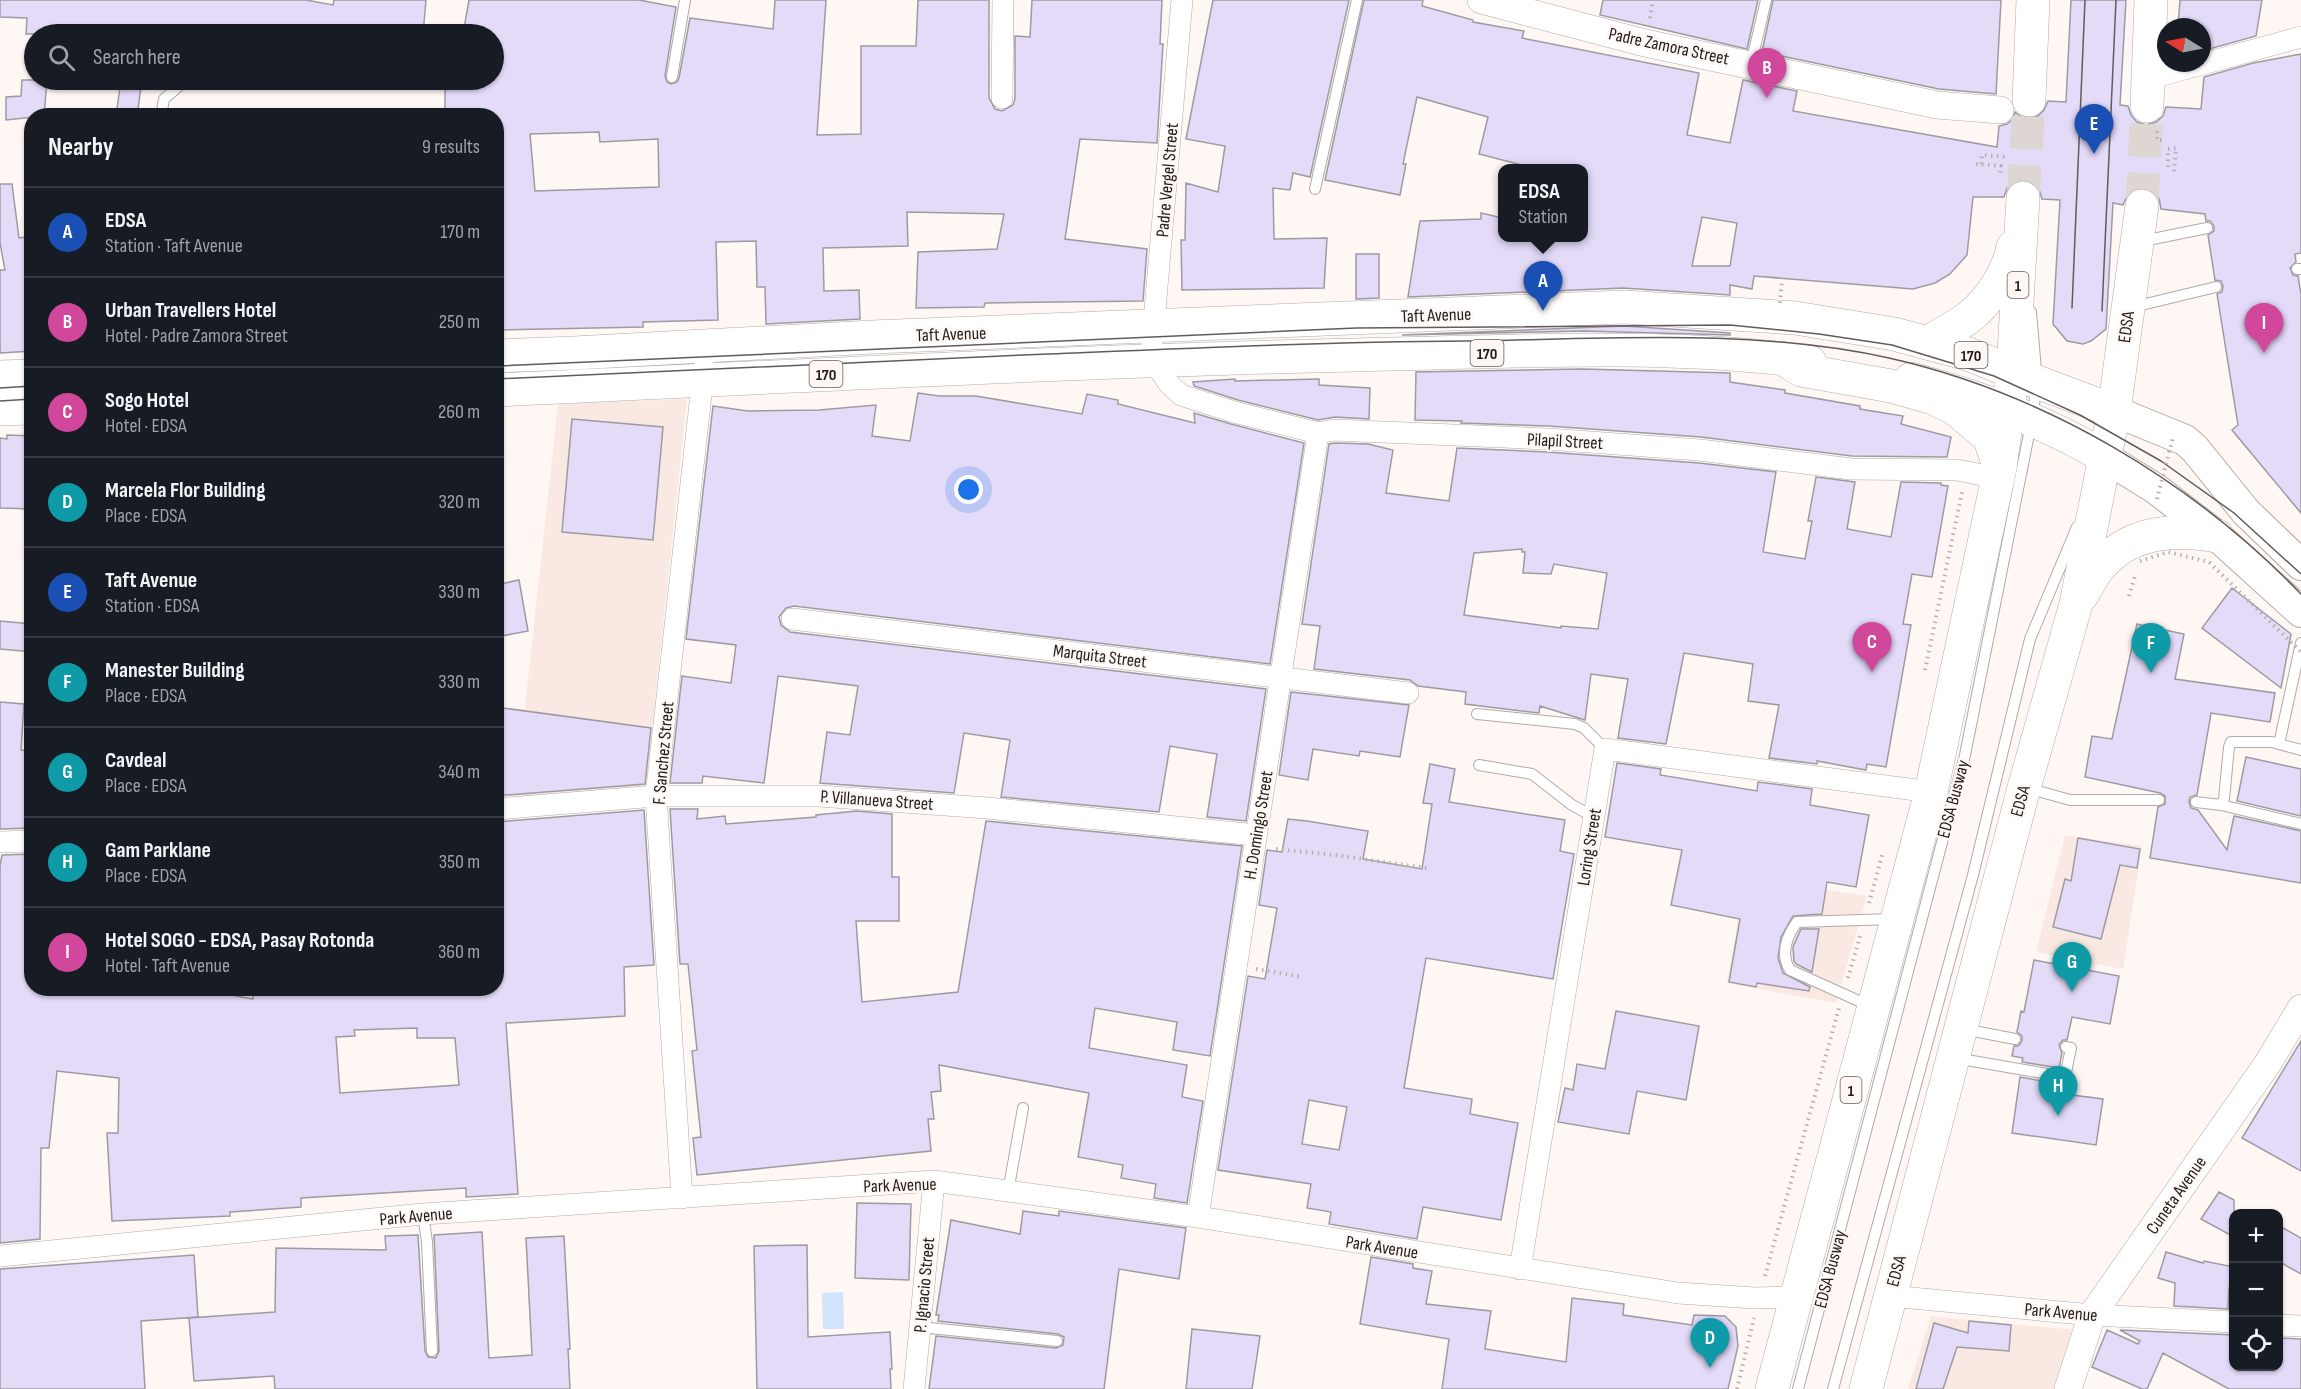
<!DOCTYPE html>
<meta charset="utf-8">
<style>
body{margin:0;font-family:"Sofia Sans Condensed",sans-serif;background:#242831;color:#f1f3f6}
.controls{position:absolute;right:18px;bottom:18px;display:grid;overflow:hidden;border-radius:12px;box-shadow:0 2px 4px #0004}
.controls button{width:54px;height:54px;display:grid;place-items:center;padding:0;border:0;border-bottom:2px solid #363941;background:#171b24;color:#f1f3f6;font:30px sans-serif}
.compass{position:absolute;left:2157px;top:18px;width:54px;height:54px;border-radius:50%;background:#171b24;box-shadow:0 2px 4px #0004;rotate:280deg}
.you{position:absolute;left:969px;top:490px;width:21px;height:21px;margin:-15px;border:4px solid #fff;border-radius:50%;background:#1a73e8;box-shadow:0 0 0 9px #1a73e833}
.badge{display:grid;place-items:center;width:39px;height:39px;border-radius:50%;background:#9f5acf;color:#fff;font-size:20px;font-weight:700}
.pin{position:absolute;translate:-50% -50px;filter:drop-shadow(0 2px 3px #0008)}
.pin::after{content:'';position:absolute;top:32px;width:21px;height:18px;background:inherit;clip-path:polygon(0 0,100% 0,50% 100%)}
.popup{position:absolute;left:1498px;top:164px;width:90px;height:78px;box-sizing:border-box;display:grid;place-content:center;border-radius:12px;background:#171b24;filter:drop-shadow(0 2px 4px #0005);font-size:20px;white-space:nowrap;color:#9ea1a6}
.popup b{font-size:22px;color:#f1f3f6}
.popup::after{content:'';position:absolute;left:50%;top:100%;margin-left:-12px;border:12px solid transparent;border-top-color:#171b24}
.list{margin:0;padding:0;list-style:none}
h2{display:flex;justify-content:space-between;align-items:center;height:78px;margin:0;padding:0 24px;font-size:26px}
h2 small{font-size:20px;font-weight:400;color:#9ea1a6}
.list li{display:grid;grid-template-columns:39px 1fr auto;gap:18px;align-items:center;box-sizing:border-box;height:90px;padding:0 24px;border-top:2px solid #363941}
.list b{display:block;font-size:22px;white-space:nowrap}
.list p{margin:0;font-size:20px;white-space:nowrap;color:#9ea1a6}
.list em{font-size:20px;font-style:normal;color:#9ea1a6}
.icon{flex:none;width:33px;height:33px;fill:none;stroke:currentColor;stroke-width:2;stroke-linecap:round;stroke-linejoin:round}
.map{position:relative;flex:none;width:2301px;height:1389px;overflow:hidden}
.search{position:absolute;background:#171b24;box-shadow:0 2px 4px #0004;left:24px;top:24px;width:480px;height:66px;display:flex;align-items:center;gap:15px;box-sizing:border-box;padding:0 21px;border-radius:33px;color:#9ea1a6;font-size:22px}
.panel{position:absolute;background:#171b24;box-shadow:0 2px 4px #0004;left:24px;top:108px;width:480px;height:888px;border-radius:24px}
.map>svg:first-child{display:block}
</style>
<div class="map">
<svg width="2301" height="1389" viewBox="0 0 2301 1389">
<rect width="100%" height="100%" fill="#fef7f4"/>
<!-- built -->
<path fill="#f9e9e2" d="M687 399 646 786 515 799 558 404Z
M2065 835 2142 846 2123 969 2036 952Z
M1745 878 1867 896 1836 1003 1727 983Z
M1931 1316 2076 1330 2055 1389H1908Z"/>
<!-- water -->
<path fill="#d1e3fd" d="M843 1292 844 1329H823L822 1293Z"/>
<!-- building -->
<path fill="#e4dbf9" stroke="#9d9ba1" stroke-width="1.5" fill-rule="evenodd" d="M0 0H306L333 5 334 0H426L423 34H26L27 18 0 17Z
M469 0H639L676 7 665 76 667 82 671 84 677 82 679 78 690 18 773 29 775 0H826L817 135 861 134V46H916L918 0H989V98L995 109 1002 111 1013 105 1015 99V36L1030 37 1032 0H1162L1160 44H1163L1157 143 1080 139 1065 239 1147 249 1143 301 985 303 984 307 916 308 918 252 997 249 1004 214 907 212 908 246 823 248 824 291 859 290 860 319 766 324 765 287H757L756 241 716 242 718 320 643 322V327L496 330V116H445V80H494V34H463ZM599 132 600 142 658 139 659 187 535 191 530 134Z
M1213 0H1349L1310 177 1293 173 1290 190 1273 188 1274 239 1327 238 1324 288 1182 290 1181 240H1185L1186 183 1218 192 1225 146 1186 139Z
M1364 0H1423L1422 6 1473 20V22L1524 31 1522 38 1699 73 1687 135 1730 143 1743 80 1797 91 1793 111 1997 147 1999 126 2007 124 2013 119 2015 112 2020 116 2029 119 2038 116 2044 110 2048 101 2066 102 2071 0H2126L2120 105 2128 106 2131 115 2137 122 2146 125 2156 122 2163 116 2166 107 2201 109 2204 77 2253 63 2301 54V253L2295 254 2296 262 2290 268 2293 275 2298 276 2301 295V513L2232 430 2238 425 2217 294 2222 292 2223 286 2221 281 2215 280 2208 235 2214 231V226L2210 221H2206L2205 214 2161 209 2159 198 2154 192 2145 188H2135L2128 194 2123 205 2113 203 2106 329 2091 341 2083 344 2067 341 2053 324 2060 200 2042 199 2039 189 2033 182 2025 179 2014 182 2007 188 2004 197H1973L1967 255 1950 274 1935 283 1913 289 1754 276 1752 289 1730 285V295L1623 288 1408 297 1420 221 1481 219V213L1503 218V237H1584V168H1517L1518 164 1479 154 1488 117 1417 97 1403 164H1406L1400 195 1325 180ZM1702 217 1737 223 1730 266H1692Z
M1603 0H1758L1747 49 1600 15Z
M1773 0H2001L1996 94 1939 89 1762 52Z
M2180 0H2262L2256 36 2202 51V27H2178Z
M22 80H47L44 116 6 120V97L21 96Z
M121 80H142L137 116H116Z
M0 184H12L19 238 32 236V351L0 353V270H5L0 243Z
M1356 254H1379V298L1356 299Z
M1624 326 1730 333V335L1583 331 1402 335Z
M1583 369 1730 373V382L1785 390V393L1860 406V409L1903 416 1901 424 1951 437 1947 457 1852 456 1701 437 1549 426 1461 423 1462 421 1415 420 1416 372Z
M1235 379V381L1319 379V385L1370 388 1369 419 1335 417 1318 420 1238 400 1194 386 1193 382Z
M918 393 939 396H976L1082 414 1087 394 1118 400V404L1195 423 1194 413 1231 424 1304 443 1270 664 794 606 786 608 779 617 781 625 790 632 1266 689 1246 821 1207 817 1217 754 1170 746 1159 812 1001 797 1010 740 964 733 954 793 820 783 827 732 850 735 858 686 778 676 764 783 703 776 702 783H670L682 676 731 683 736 645 686 639 713 406 748 411 819 410 876 405 872 436 910 441Z
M572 419 663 427 653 540 562 532Z
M7 435 32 436V509L0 508V438L7 439Z
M1335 443 1368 444 1393 450 1386 493 1449 501 1457 448 1547 452 1699 463 1776 472 1763 552 1805 559 1812 521H1808L1816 477 1855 482 1847 529 1891 537 1901 482 1941 483V485L1948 486 1932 577 1912 574 1903 624 1911 625 1886 767 1867 764 1866 770 1817 761V764L1769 758 1779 705 1748 701 1753 664 1684 653 1666 744 1618 738 1628 679 1591 674 1585 720 1540 706 1539 713 1465 704 1466 692 1418 686 1410 680 1314 669 1320 626 1302 624 1329 444ZM1522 549V552H1525L1523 573 1551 574 1554 564 1607 573 1598 629 1561 626V628L1464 615 1474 553Z
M519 580 528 631 496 637V585Z
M2232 588 2291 634 2281 688 2202 628Z
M0 621 32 624V652L0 649Z
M2137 624 2184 634 2175 679 2275 693 2270 722 2211 713 2197 795 2190 797 2189 802 2191 808 2198 810 2227 850 2234 816 2301 831V883L2150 858 2158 807 2165 804V796L2160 793 2085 777 2092 736 2112 739Z
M1291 692 1409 705 1400 757 1360 751 1359 756 1313 749 1308 780 1279 775Z
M0 702 24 704 21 750 32 751V828L0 829Z
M496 707 651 728 645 784 496 796 500 743H496Z
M2246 757 2301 769V816L2237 801Z
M1617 763 1661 769 1660 775 1757 791 1758 782 1812 789 1810 805 1869 815 1856 887 1827 882 1822 914 1793 916 1781 937 1778 958 1783 973 1810 987 1809 991 1757 983 1756 987 1729 982 1740 919 1671 905 1682 850 1605 837Z
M1430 764 1455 769 1449 802 1565 820 1560 851 1574 854 1553 979 1426 958 1404 1088 1472 1099 1470 1114 1518 1123 1501 1220 1423 1207 1417 1239 1329 1224 1331 1212 1307 1208 1311 1184 1218 1170 1248 976 1265 979 1277 908 1259 905 1267 850 1282 852 1288 819 1307 821 1368 831 1363 859 1422 869 1432 804 1423 803ZM1309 1100 1347 1107 1339 1150 1302 1144Z
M670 809H698L697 819 725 816 726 824 816 817V815L857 811 892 814V877H899V921H856L862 1002 958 992 986 821 1242 846 1210 1056 1173 1050 1177 1022 1095 1008 1089 1048 1187 1065 1182 1097 1203 1101 1187 1203 1154 1198 1156 1184 1121 1178 1123 1165 1078 1157 1089 1093 939 1065 941 1091 931 1092 934 1119H928L931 1151 697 1175 693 1138 701 1137 692 1051 697 1050 688 964H680Z
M644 810 654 965 624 967 625 1016 506 1023 518 1194 466 1197V1188L301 1198V1207L230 1212V1216L112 1221 107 1133H118L119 1078 57 1071 49 1148H41L40 1239 0 1243V866L2 855 32 854V988H210L209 991 253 999 252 992 284 988H496V967H500L502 846H496V822ZM417 1028V1038H455L459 1085 340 1093 336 1037 355 1036 354 1030Z
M2078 838 2140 849 2137 868 2120 865 2101 939 2053 927 2065 879 2071 881Z
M1801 929H1819L1812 972 1796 964 1794 961 1793 947Z
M2034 960 2119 976 2110 1024 2072 1017 2067 1040H2063L2059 1045 2062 1053 2059 1068 2022 1062 2023 1058 2012 1056 2014 1046H2018L2022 1041V1036L2017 1032 2021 1011 2024 1012Z
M1616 1011 1699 1026 1686 1100 1637 1091 1629 1134 1558 1122 1565 1088 1573 1090 1577 1064 1605 1069Z
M2301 1041V1171L2242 1138Z
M2020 1077 2059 1084 2057 1093 2103 1099 2096 1145 2012 1133Z
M2219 1192 2234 1200V1237L2201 1219Z
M857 1203 911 1204 909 1280 855 1278Z
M1023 1211 1059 1216V1211L1186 1228 1179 1279 1119 1269 1104 1389H929L936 1336 1056 1348 1063 1345 1064 1337 1058 1334 938 1321 939 1315H936L951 1220 1020 1234Z
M2278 1225 2301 1238V1274L2278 1261Z
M482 1232 489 1358 532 1355 526 1238 564 1236 570 1349H568L570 1389H275L274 1376 194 1381 189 1318 275 1312 276 1248 386 1250 385 1236 418 1235 425 1351 428 1357 436 1358 439 1351 434 1235Z
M807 1245 808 1337 890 1332 892 1369H890L891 1389H757L754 1246Z
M2166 1252 2203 1263 2204 1261 2234 1267V1288H2229L2228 1309 2174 1306 2175 1283 2158 1278Z
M194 1255 198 1317 141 1321 145 1389H0V1269Z
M1371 1257 1413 1264V1268L1432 1271 1426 1304 1491 1311 1485 1349 1566 1362 1572 1298 1624 1304 1623 1315 1692 1325 1694 1315 1725 1316 1736 1327 1738 1346 1728 1389H1442L1449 1339 1360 1324Z
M1969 1321 2011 1325 2009 1351 1957 1347 1943 1389H1916L1934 1323 1968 1333Z
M1192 1329 1260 1336 1252 1389H1186Z
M2107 1330 2138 1344 2140 1341 2120 1330 2234 1335V1366H2278V1338L2301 1339V1389H2229L2163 1353 2147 1389H2142L2092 1367Z"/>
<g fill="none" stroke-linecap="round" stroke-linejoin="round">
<!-- trunk-tunnel -->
<path stroke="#ddd6d3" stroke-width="33" stroke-dasharray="33 16" stroke-linecap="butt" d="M2023 198 2029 100
M2142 206 2147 106"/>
<defs>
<path id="service" d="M1751 64 1766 0
M672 77 685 0
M161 116 164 99 178 87
M1315 189 1357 0
M2143 241 2207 228
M2297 269H2301
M2133 307 2216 287
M1477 714 1575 724 1584 728 1605 749
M2279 744 2301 643
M1479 765 1532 774 1572 805 1594 817
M2027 788 2070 800H2159
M2196 802 2221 805 2301 824
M2221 805 2224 799 2229 747 2231 742H2272L2301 750
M1870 1006 1790 970C1780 954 1787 936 1797 922L1893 919
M1963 1029 2015 1039
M1955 1058 2065 1077 2071 1048 2066 1047
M1008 1192 1023 1108
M423 1214 427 1242 432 1351
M920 1327 1057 1341
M1798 1389 1965 755 2032 419 2037 382 2031 312
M1833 1389 1973 875 2030 639 2077 527"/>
<path id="minor" d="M1182 0 1152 344 1155 360 1161 372 1169 384 1181 395 1234 412 1318 433 1334 430 1548 439 1700 450 1851 469 1957 470 1998 478
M2148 79 2301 37
M1002 98 1003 0
M792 619 1408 693
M496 809 656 796H819L987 808 1256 835
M0 842 32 841
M682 1198 656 796 704 368
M1198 1217 1318 433
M0 1256 423 1214 934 1181 1198 1217 1678 1293 1755 1298 1795 1297
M1520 1269 1605 749 1931 792
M1890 1296 2092 1315 2234 1322
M2278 1325 2301 1326
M914 1389 934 1181"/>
<path id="tertiary" d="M1481 0 1645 43 1937 105 2000 110
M2068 1389 2092 1315 2268 1063 2301 1008"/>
<path id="secondary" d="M2114 411 2185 440 2195 449 2246 512 2301 565
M2106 458 2156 489 2217 536 2301 612"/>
<path id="primary" d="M496 356 574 353 872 337 1624 307 1795 318 1894 334 1968 354 2037 382 2114 411
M0 377 32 376
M1911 379C1980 397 2045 421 2106 458
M496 390C783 377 1069 361 1355 355 1506 352 1660 342 1810 362
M0 409 32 408"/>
<path id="trunk" d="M2029 100 2033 0
M2147 106 2151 0
M1927 343C1941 334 1956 327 1968 318 1989 302 2008 273 2013 247
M1782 358 1801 370 1891 386 1933 398 1954 408 1989 437 2000 468
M2082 595C2088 585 2094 572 2103 563 2134 530 2176 529 2217 536
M1772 1389 1931 792 2000 468 2013 371 2023 198
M1866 1389 2024 788 2076 604 2114 411 2142 206"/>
</defs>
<!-- service casing -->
<use href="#service" stroke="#b1aaa7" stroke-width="12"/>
<!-- minor casing -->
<use href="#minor" stroke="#b1aaa7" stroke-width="22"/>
<!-- tertiary casing -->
<use href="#tertiary" stroke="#b1aaa7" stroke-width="28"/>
<!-- secondary casing -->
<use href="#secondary" stroke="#b1aaa7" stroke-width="32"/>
<!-- primary casing -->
<use href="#primary" stroke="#b1aaa7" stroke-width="34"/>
<!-- trunk casing -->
<use href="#trunk" stroke="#b1aaa7" stroke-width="34"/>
<!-- path -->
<path stroke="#b6b0ae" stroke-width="4" stroke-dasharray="1.5 4.5" stroke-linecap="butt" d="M1650 18 1653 0
M2157 131V140H2165
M1976 164 2001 166 2000 173
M1981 164 1982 155 2005 157
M2168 167V149L2176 148 2174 172
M2129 596 2136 573
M1925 670 1962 492
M496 769 499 745
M1276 849 1335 855 1427 868
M1869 903 1883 852
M1256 969 1303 977
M1848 978 1860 936
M1765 1276 1839 1008
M1737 1389 1754 1318"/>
<!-- service -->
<use href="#service" stroke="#fff" stroke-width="10"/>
<!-- minor -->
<use href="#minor" stroke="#fff" stroke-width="21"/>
<!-- tertiary -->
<use href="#tertiary" stroke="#fff" stroke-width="27"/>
<!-- secondary -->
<use href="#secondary" stroke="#fff" stroke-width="30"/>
<!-- primary -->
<use href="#primary" stroke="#fff" stroke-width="33"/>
<!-- trunk -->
<use href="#trunk" stroke="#fff" stroke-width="33"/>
<!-- tram -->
<path stroke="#615c5b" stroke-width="1.5" d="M2072 308 2085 0
M2102 311 2116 0
M496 366 1356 328 1730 325 1819 334 1892 345 1994 376 2080 415 2161 461 2234 513 2301 574
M496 379C672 371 848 363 1024 355 1171 349 1319 342 1466 341 1604 339 1755 328 1889 358 2044 393 2191 480 2301 594
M0 388 32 386
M0 401 32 399"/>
<!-- path-bridge -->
<path stroke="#b6b0ae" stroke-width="4" stroke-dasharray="1.5 4.5" stroke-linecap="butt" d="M1780 303 1782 279
M2157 499 2173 437
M2140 561 2168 552 2209 562 2301 652"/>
</g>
<g text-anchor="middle" stroke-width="5" stroke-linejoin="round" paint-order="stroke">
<!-- shield labels -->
<g fill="#fef7f4" stroke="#625e5c" stroke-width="1.5">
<rect x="2007.5" y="272" width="21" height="26" rx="4.5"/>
<rect x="1470.5" y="340" width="33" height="26" rx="4.5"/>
<rect x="1954.5" y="342" width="33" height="26" rx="4.5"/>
<rect x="809.5" y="361" width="33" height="26" rx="4.5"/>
<rect x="1840.5" y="1077" width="21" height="26" rx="4.5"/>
</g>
<g font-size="16" font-weight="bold" fill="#1f1c1b">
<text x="2018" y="291">1</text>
<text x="1487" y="359">170</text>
<text x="1971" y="361">170</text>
<text x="826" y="380">170</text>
<text x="1851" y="1096">1</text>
</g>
<!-- street labels -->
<g font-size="18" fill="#1f1c1b" stroke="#fef7f4">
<text transform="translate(1669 46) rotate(12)" y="6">Padre Zamora Street</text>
<text transform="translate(1167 180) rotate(-85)" y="6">Padre Vergel Street</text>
<text transform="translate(1436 315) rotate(-2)" y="6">Taft Avenue</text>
<text transform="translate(2126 327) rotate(-82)" y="6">EDSA</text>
<text transform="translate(951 334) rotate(-2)" y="6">Taft Avenue</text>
<text transform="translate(1565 441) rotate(3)" y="6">Pilapil Street</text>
<text transform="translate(1100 656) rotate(7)" y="6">Marquita Street</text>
<text transform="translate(663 753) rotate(-85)" y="6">F. Sanchez Street</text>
<text transform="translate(1953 799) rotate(-75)" y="6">EDSA Busway</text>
<text transform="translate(877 800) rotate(4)" y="6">P. Villanueva Street</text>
<text transform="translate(2020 801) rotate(-75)" y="6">EDSA</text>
<text transform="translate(1258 825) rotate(-81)" y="6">H. Domingo Street</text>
<text transform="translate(1589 847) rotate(-81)" y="6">Loring Street</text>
<text transform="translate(900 1185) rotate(-2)" y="6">Park Avenue</text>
<text transform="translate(2176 1195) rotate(-55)" y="6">Cuneta Avenue</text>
<text transform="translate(416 1216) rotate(-5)" y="6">Park Avenue</text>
<text transform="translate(1382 1247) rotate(9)" y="6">Park Avenue</text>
<text transform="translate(1830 1269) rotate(-75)" y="6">EDSA Busway</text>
<text transform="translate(1896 1271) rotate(-75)" y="6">EDSA</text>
<text transform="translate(924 1285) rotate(-85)" y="6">P. Ignacio Street</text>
<text transform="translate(2061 1312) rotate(5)" y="6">Park Avenue</text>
</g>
</g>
</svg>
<div class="controls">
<button>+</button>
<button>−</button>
<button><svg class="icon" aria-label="locate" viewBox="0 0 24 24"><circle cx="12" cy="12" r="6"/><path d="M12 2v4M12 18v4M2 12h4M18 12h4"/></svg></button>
</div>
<svg class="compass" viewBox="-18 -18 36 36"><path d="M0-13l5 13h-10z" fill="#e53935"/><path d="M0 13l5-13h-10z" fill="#9ea1a6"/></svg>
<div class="you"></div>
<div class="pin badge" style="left:1543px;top:311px;background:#1a4fb4">A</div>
<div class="popup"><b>EDSA</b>Station</div>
<div class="pin badge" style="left:1767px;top:98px;background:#d1479c">B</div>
<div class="pin badge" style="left:1872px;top:672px;background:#d1479c">C</div>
<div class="pin badge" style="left:1710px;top:1368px;background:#0f9aa8">D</div>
<div class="pin badge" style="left:2094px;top:154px;background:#1a4fb4">E</div>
<div class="pin badge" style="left:2151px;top:673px;background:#0f9aa8">F</div>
<div class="pin badge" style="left:2072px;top:992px;background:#0f9aa8">G</div>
<div class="pin badge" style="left:2058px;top:1116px;background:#0f9aa8">H</div>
<div class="pin badge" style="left:2264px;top:353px;background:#d1479c">I</div>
<div class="search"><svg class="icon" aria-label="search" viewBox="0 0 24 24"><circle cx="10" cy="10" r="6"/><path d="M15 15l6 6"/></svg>Search here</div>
<section class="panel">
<h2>Nearby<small>9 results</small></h2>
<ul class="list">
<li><span class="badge" style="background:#1a4fb4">A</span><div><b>EDSA</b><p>Station · Taft Avenue</p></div><em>170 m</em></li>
<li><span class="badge" style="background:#d1479c">B</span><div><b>Urban Travellers Hotel</b><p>Hotel · Padre Zamora Street</p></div><em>250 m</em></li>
<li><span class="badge" style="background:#d1479c">C</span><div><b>Sogo Hotel</b><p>Hotel · EDSA</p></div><em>260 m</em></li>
<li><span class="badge" style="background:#0f9aa8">D</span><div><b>Marcela Flor Building</b><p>Place · EDSA</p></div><em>320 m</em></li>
<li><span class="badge" style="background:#1a4fb4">E</span><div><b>Taft Avenue</b><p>Station · EDSA</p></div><em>330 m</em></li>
<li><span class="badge" style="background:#0f9aa8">F</span><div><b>Manester Building</b><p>Place · EDSA</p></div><em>330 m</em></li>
<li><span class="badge" style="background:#0f9aa8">G</span><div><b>Cavdeal</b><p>Place · EDSA</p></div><em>340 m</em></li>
<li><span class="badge" style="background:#0f9aa8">H</span><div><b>Gam Parklane</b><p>Place · EDSA</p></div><em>350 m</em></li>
<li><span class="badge" style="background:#d1479c">I</span><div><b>Hotel SOGO - EDSA, Pasay Rotonda</b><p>Hotel · Taft Avenue</p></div><em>360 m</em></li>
</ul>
</section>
</div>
